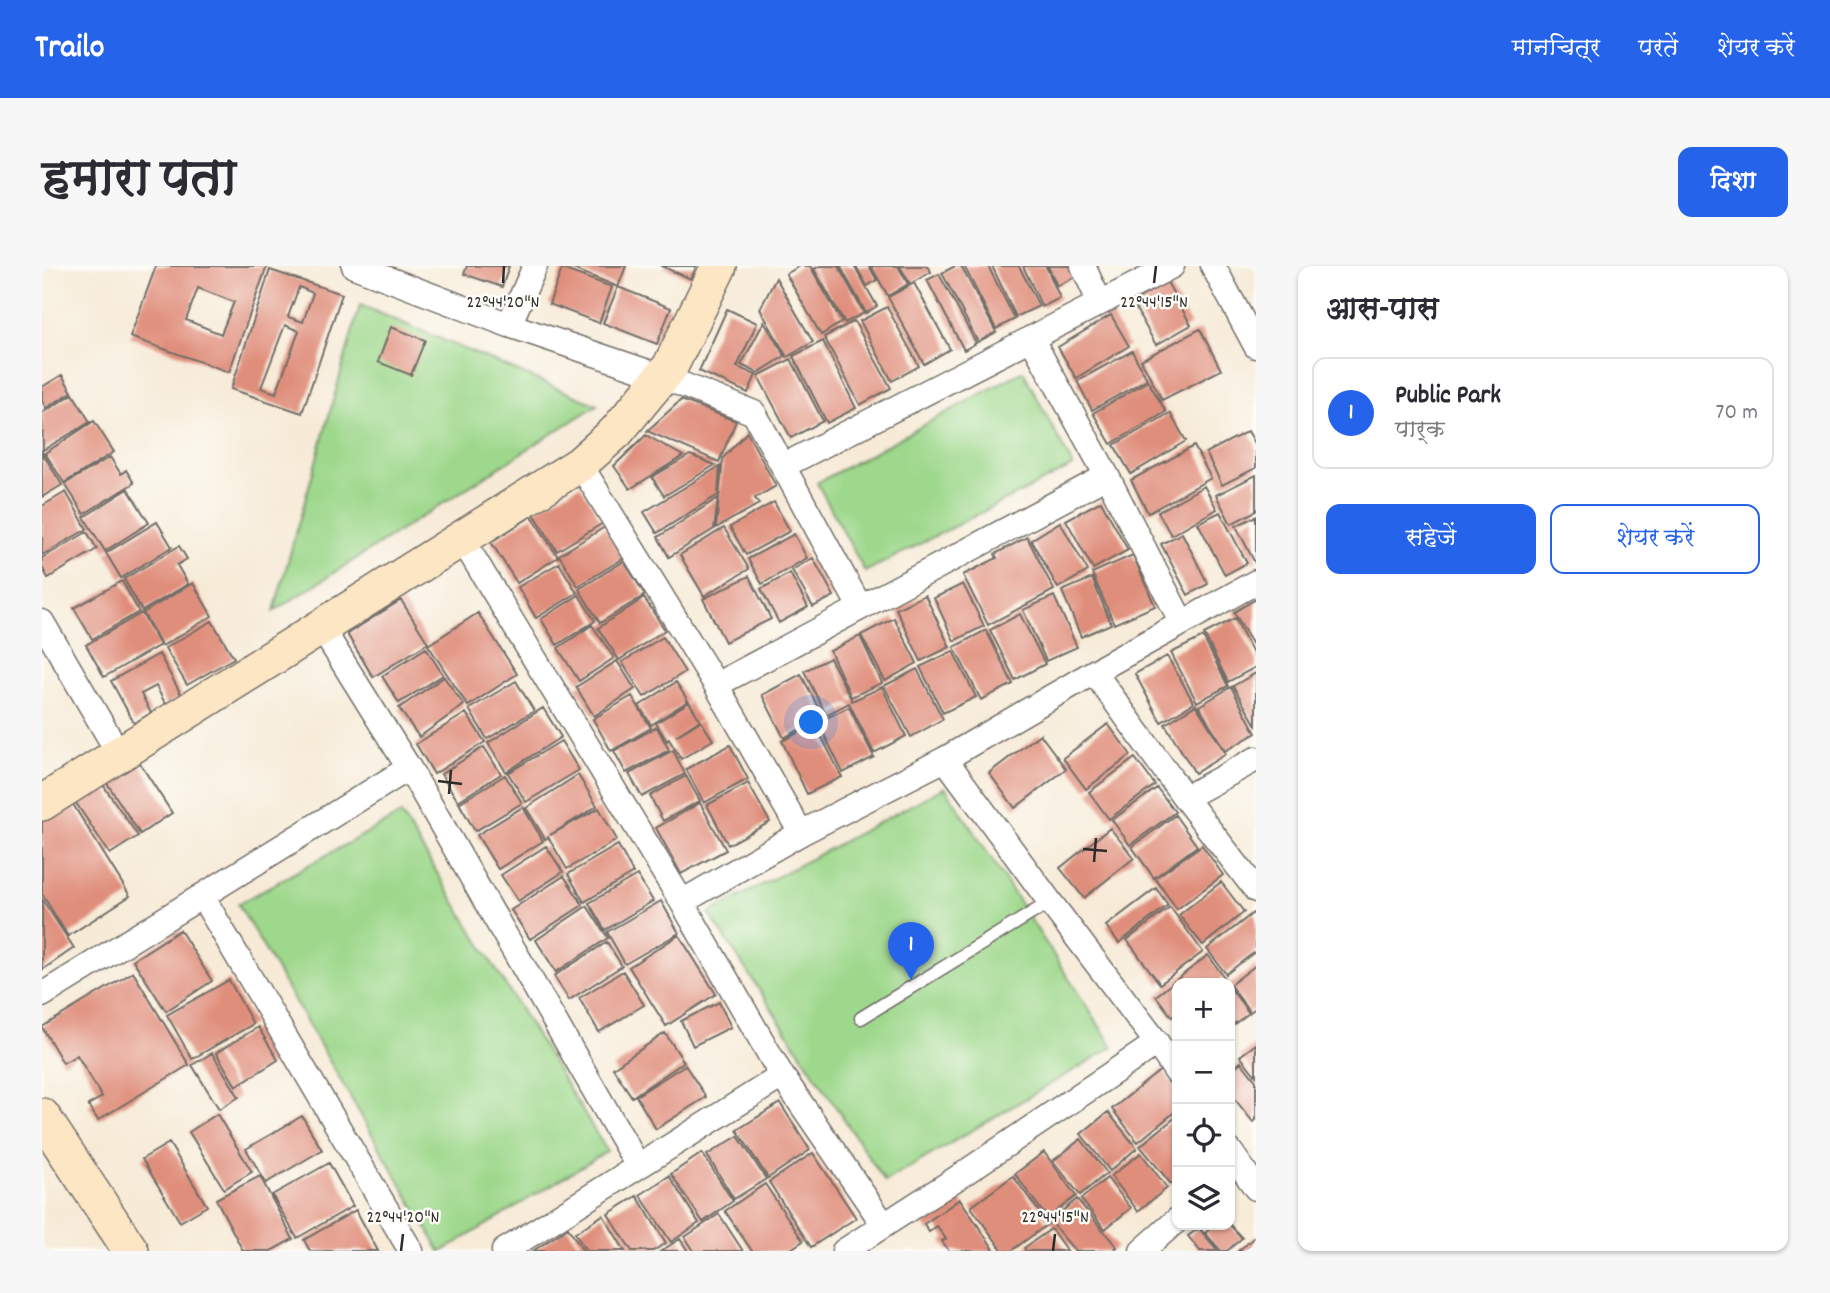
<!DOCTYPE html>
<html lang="hi">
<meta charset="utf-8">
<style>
body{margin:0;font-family:Dekko,"Playpen Sans Deva",sans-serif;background:#f7f7f7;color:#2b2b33}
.controls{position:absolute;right:21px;bottom:21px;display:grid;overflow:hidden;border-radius:14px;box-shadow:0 2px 5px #0004}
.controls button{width:63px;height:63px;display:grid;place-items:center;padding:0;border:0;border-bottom:2px solid #e1e1e2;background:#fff;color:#2b2b33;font:35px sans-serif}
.you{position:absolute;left:770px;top:457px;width:24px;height:24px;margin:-18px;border:5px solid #fff;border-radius:50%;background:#1a73e8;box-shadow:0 0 0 10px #1a73e833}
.badge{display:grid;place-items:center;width:46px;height:46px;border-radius:50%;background:#2563eb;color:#fff;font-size:23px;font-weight:700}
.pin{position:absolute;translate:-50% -58px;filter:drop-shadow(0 2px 4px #0008)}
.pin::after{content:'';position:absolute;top:37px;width:24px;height:21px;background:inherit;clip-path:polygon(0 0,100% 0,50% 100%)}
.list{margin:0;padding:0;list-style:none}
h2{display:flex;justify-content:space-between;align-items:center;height:91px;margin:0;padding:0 28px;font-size:30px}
h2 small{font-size:23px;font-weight:400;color:#7c7c81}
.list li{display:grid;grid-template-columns:46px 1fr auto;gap:21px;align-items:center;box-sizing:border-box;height:112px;margin:0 14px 14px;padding:0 14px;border:2px solid #e1e1e2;border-radius:14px}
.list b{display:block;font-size:26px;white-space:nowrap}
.list p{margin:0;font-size:23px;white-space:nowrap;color:#7c7c81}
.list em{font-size:23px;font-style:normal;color:#7c7c81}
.actions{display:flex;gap:14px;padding:21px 28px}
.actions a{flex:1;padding:16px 0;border:2px solid #2563eb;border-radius:14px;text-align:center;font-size:24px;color:#2563eb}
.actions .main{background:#2563eb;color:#fff}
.icon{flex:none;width:38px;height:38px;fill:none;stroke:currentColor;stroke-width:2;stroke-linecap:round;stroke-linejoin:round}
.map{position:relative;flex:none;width:1214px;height:985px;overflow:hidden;border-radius:14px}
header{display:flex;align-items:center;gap:42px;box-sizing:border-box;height:98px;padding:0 35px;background:#2563eb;color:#fff}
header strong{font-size:33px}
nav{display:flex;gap:38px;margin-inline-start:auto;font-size:24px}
.intro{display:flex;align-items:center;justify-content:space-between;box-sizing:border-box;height:168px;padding:0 42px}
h1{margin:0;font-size:49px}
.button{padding:18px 32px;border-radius:14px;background:#2563eb;color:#fff;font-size:24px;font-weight:700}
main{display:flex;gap:42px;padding:0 42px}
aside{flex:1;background:#fff;border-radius:14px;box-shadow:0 2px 5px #0004}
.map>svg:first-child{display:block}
</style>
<header>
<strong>Trailo</strong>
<nav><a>मानचित्र</a><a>परतें</a><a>शेयर करें</a></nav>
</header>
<div class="intro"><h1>हमारा पता</h1><a class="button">दिशा</a></div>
<main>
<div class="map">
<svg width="1214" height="985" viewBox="0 0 1214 985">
<rect width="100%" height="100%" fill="#fdfcf7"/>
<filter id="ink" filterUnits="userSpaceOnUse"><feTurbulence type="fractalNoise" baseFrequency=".0143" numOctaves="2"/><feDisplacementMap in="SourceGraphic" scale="14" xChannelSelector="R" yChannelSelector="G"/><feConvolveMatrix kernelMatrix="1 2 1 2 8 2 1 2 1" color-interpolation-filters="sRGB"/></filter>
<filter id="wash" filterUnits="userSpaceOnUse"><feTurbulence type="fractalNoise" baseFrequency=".00686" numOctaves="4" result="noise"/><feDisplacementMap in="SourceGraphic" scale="28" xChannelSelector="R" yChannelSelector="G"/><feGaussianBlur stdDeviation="1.57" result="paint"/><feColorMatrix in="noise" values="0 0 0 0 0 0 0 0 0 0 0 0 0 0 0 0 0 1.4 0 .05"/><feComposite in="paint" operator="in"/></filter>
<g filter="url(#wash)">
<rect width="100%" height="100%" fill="#f7ebd8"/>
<!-- green -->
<path fill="#9ed88c" stroke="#64825c" stroke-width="2" d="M318 39 555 139 232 345Z
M981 105 1031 200 823 306 775 217Z
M903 521 1071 781 843 916 667 647Z
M359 548 565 885 401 985H398L196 638Z"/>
<g id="blocks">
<!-- building -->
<path fill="#e08e7b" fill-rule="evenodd" d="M114 0H225L187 106 88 71ZM156 22 192 36 179 68 144 54Z
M425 0H467L460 21 422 8Z
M524 0H584L576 21Z
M619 0H654L649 13Z
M758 0H768L800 56 779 69 744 8Z
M778 0H796L822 47 803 57 772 3Z
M798 0H812L835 40 824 47Z
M814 0H827L835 14 825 20Z
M829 0H856L866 18 846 30Z
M858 0H885L889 6 868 18Z
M913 0H919L954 66 936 76 900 7Z
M922 0H946L973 53 954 63Z
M950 0H977L997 40 974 51Z
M981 0H1004L1018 32 1000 41Z
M1006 0H1030L1035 10 1015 20Z
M520 3 570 21 557 57 507 38Z
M228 4 300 28 260 147 189 123ZM257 21 271 27 261 56 246 51ZM243 59 257 65 234 127 219 122Z
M897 8 934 77 922 84 885 14Z
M734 12 771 76 745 91 718 43Z
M1125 16 1149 59 1114 79 1090 36Z
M872 17 908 83 882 98 846 31Z
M576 21 629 42 615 78 561 57Z
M845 41 877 100 850 115 818 55Z
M685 43 715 57 695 101 714 109 706 127 657 105Z
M1069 49 1087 80 1034 112 1016 81Z
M812 55 849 122 818 139 782 71Z
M722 56 743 90 716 107 699 99Z
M349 61 383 74 369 109 336 96Z
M1158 63 1179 104 1120 134 1099 94Z
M781 75 814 142 785 157 751 90Z
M1090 85 1105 113 1050 144 1035 115Z
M749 93 781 155 749 172 716 110Z
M20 109 30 126 4 142 0 135V121Z
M1106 115 1124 146 1069 178 1051 147Z
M31 128 48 156 1 184 0 147Z
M639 134 694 155 677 196 605 165Z
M1128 147 1144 175 1089 208 1072 179Z
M52 155 72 186 22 217 3 187Z
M1206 165 1214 179V202L1180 219 1164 187Z
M705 166 734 220 713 232 717 238 674 262 681 192Z
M604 169 641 190 588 223 572 200Z
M1152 180 1169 212 1106 247 1089 214Z
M0 186 20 219 0 231Z
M648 189 673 199 622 230 610 211Z
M68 191 79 208 84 204 92 217 42 248 23 218Z
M678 200 676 229 615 267 602 246Z
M1214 209V245L1189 258 1174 229Z
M538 219 561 257 515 285 491 246Z
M1162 220 1175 243 1129 269 1116 246Z
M86 223 107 257 63 285 42 251Z
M24 226 45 263 0 289V240Z
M676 232 672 263 627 291 616 271Z
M1059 235 1086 284 1051 303 1024 254Z
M732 236 748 265 704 289 688 261Z
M1178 246 1205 297 1183 309 1156 257Z
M490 250 516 291 475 317 449 276Z
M1214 250V299L1194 260Z
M115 256 130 281 79 312 64 287Z
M1018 256 1046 305 1016 322 989 274Z
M563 261 582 292 536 320 517 289Z
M682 262 707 303 662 330 638 289Z
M45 266 55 283 6 312 0 301V292Z
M1140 267 1166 318 1146 329 1119 278Z
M752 268 765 292 720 318 706 293Z
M985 271 1012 324 946 359 921 309 955 292 953 288Z
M137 280 145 293 135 299 146 318 100 345 82 313Z
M1091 289 1113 340 1072 358 1050 307Z
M771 292 792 330 771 341 750 304Z
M582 295 603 329 558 357 537 323Z
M517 297 535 327 494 352 476 321Z
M748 307 766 341 737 357 719 323Z
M707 310 729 353 683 376 661 333Z
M1050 312 1069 358 1039 371 1020 325Z
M80 315 97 346 50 373 32 342Z
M151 317 170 350 120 380 101 347Z
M921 318 942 360 912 375 892 332Z
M537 329 553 355 515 379 499 353Z
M883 329 908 381 879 395 854 343Z
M1012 330 1035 381 1004 395 981 344Z
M602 332 623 364 577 394 556 362Z
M1214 333V384L1192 346Z
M359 334 386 377 331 411 305 368Z
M100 347 118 379 62 411 44 379Z
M436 347 475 408 426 440 386 379Z
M978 348 1003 398 973 414 948 364Z
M852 352 875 397 843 415 819 369Z
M1193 352 1214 393V401L1186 416 1162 368Z
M170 355 192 392 145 419 123 382Z
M550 359 572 392 537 415 516 382Z
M944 364 971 418 939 434 912 381Z
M818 370 840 417 809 431 788 385Z
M621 371 643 406 602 431 580 396Z
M1161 371 1186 420 1155 436 1129 387Z
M384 382 401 409 357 437 340 410Z
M911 385 934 431 901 447 878 401Z
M117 388 140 430 124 439 114 420 99 428 109 447 92 457 69 415Z
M1125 390 1152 437 1119 456 1093 408Z
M788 392 810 435 840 421 864 470 832 487 807 437 784 449 762 405Z
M575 395 593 423 552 450 534 421Z
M875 403 901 453 869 471 842 420Z
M1214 407V459L1191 420Z
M759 408 781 451 742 472 720 429Z
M402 411 422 439 377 471 357 442Z
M474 415 492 445 445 473 427 443Z
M634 416 646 435 609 459 597 440Z
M1189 421 1214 467 1183 485 1157 440Z
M590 430 609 462 569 485 551 453Z
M647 436 658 454 634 470 659 455 671 474 639 493 627 473 625 475 614 457Z
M1154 439 1184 488 1153 507 1123 458Z
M807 441 832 491 801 507 776 456Z
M501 442 519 471 464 506 446 477Z
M424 447 443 476 392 508 374 478Z
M773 458 800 511 765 528 740 475Z
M1066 458 1089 489 1044 523 1021 492Z
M615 461 627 484 584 507 572 485Z
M998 468 1024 503 973 542 947 507Z
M519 475 537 504 484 536 466 507Z
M688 479 706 513 662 537 644 503Z
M442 481 459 508 416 535 399 508Z
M631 484 643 508 600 531 587 508Z
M1093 492 1113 519 1067 553 1047 526Z
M95 493 130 547 98 568 63 514Z
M463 509 480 537 433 565 417 537Z
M536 509 555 540 508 569 557 542 575 574 525 603 506 571 503 573 484 542Z
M644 510 658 535 621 555 608 530Z
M59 516 96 570 68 588 32 534Z
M706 517 728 556 686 579 665 539Z
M1115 522 1133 546 1088 579 1070 554Z
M27 532 88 630 26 670 0 628V549Z
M658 537 684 584 639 608 614 562Z
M481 541 501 575 456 603 435 569Z
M1133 549 1155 580 1112 612 1090 581Z
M1068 562 1092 592 1042 632 1018 602Z
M576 579 591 607 542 636 526 608Z
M1160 579 1181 609 1135 643 1113 612Z
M504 580 521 606 476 635 459 609Z
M595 609 611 635 563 664 547 637Z
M522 610 541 639 488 673 469 644Z
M1179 616 1202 646 1161 679 1137 649Z
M1114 622 1126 639 1077 677 1064 660Z
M0 633 32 682 0 704Z
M619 635 637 667 583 698 565 666Z
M545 640 566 672 514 706 494 674Z
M1128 641 1161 686 1118 718 1085 674Z
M1211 647 1214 651V685L1184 708 1165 683Z
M138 664 170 715 124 745 91 694Z
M637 669 674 728 624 760 587 701Z
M565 676 580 700 527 734 512 710Z
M1166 689 1182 711 1174 717H1135V747L1130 751 1114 730Z
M1214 699V742L1208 746 1188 719Z
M581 705 602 739 557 766 537 732Z
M91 706 147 799 56 854 46 839 60 831 35 789 21 797 0 761Z
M187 714 211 758 150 793 125 749Z
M1188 722 1207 747 1188 761Z
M677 736 689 761 651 780 639 755Z
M216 761 236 794 194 820 174 787Z
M623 767 642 796 590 831 571 802Z
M1214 778V810L1198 790Z
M170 787 197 831 177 843 150 799Z
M1199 796 1214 815V854L1211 856 1188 827V805Z
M643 799 664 831 614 863 594 830Z
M1120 803 1135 823V844L1096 876 1070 843Z
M738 837 768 884 726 912 695 864Z
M1066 846 1095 882 1068 905 1039 868Z
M175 848 210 906 182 923 147 866Z
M260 850 280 884 224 917 204 883Z
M1135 850V913L1129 918 1098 880Z
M696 870 724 913 692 933 665 889Z
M1039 873 1065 907 1038 929 1011 895Z
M127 877 165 940 138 956 100 893Z
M1002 886 1034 930 1005 952 973 908Z
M660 887 691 935 661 956 629 908Z
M771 887 814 952 769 981 727 916Z
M1099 887 1125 922 1096 945 1069 910Z
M287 897 311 940 255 972 230 929Z
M218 910 251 973 229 985H201L174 933Z
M627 910 657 957 629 976 598 929Z
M971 910 1006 958 969 985H961L929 941Z
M1065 912 1089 942 1063 963 1039 933Z
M723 918 761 975 746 985H710L683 945Z
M595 930 624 977 611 985H590L566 948Z
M918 933 953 985H907L900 975 904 973 895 960 887 966 882 958Z
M1035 933 1075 981 1070 985H1033L1008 955Z
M314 944 336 985H268L262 974Z
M677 948 701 985H652L643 971Z
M561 949 583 985H544L533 967Z
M1173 959H1188L1200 972 1185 985H1179L1163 967Z
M526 962 541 985H491Z
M1157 962 1176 985H1158L1146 970Z
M1009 963 1025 985H984L982 982Z
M1214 970V985H1196Z
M638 973 646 985H619Z"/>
</g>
</g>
<g filter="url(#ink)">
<use href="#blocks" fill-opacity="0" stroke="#726e68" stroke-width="2"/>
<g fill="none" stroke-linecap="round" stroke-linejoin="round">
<defs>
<path id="lane" d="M819 752 1008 636"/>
<path id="street" d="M312 0 467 59 621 111 712 147 818 341
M1041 0 1058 37
M1171 0 1214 80
M467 59 493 0
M989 72 1065 210 1140 357
M538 198 674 419 759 567
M741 200 1130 0
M420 273 640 636 740 810 842 959
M0 356 77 488
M279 361 367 502 596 900
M1052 406 1143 532 1214 624
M674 419 1065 210
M903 493 1008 636 1115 777 1135 807
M1143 532 1214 493
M160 630 369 985
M640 636 759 567 903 493 1052 406 1214 316
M0 729 367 502
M1188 885 1214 922
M462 985 740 810
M802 985 915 912 1115 777
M1100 985 1135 954"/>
<path id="secondary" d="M0 537 538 198 574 166 628 101 677 0
M0 850 89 985"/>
</defs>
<!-- lane casing -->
<use href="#lane" stroke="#726e68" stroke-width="15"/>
<!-- street casing -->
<use href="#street" stroke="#726e68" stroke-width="27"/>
<!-- secondary casing -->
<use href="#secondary" stroke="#726e68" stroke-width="38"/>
<!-- lane -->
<use href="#lane" stroke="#fff" stroke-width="12"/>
<!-- street -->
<use href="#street" stroke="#fff" stroke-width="24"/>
<!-- secondary -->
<use href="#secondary" stroke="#fce6c4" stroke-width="35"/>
</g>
</g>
<!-- ticks -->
<path fill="none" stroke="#2b2b2b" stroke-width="2.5" d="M461 17 462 0M1112 17 1114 0M396 515 420 518M407 528 409 504M1041 583 1065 585M1052 596 1054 572M359 985 361 968M1011 985 1013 968"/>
<g font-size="18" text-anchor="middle" fill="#2b2b2b" stroke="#fdfcf7" stroke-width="5" stroke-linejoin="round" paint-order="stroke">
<text x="461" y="41">22°44'20"N</text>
<text x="1112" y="41">22°44'15"N</text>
<text x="361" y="956">22°44'20"N</text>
<text x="1013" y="956">22°44'15"N</text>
</g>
</svg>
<div class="controls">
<button>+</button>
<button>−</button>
<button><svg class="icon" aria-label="locate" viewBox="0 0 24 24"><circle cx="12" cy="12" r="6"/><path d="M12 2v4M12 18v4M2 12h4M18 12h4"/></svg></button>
<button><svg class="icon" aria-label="layers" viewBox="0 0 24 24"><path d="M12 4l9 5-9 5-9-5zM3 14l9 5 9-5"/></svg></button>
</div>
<div class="you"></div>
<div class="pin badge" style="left:869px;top:714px">1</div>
</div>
<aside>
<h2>आस-पास<small></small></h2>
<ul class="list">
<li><span class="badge">1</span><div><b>Public Park</b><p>पार्क</p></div><em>70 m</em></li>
</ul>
<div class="actions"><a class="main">सहेजें</a><a>शेयर करें</a></div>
</aside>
</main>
